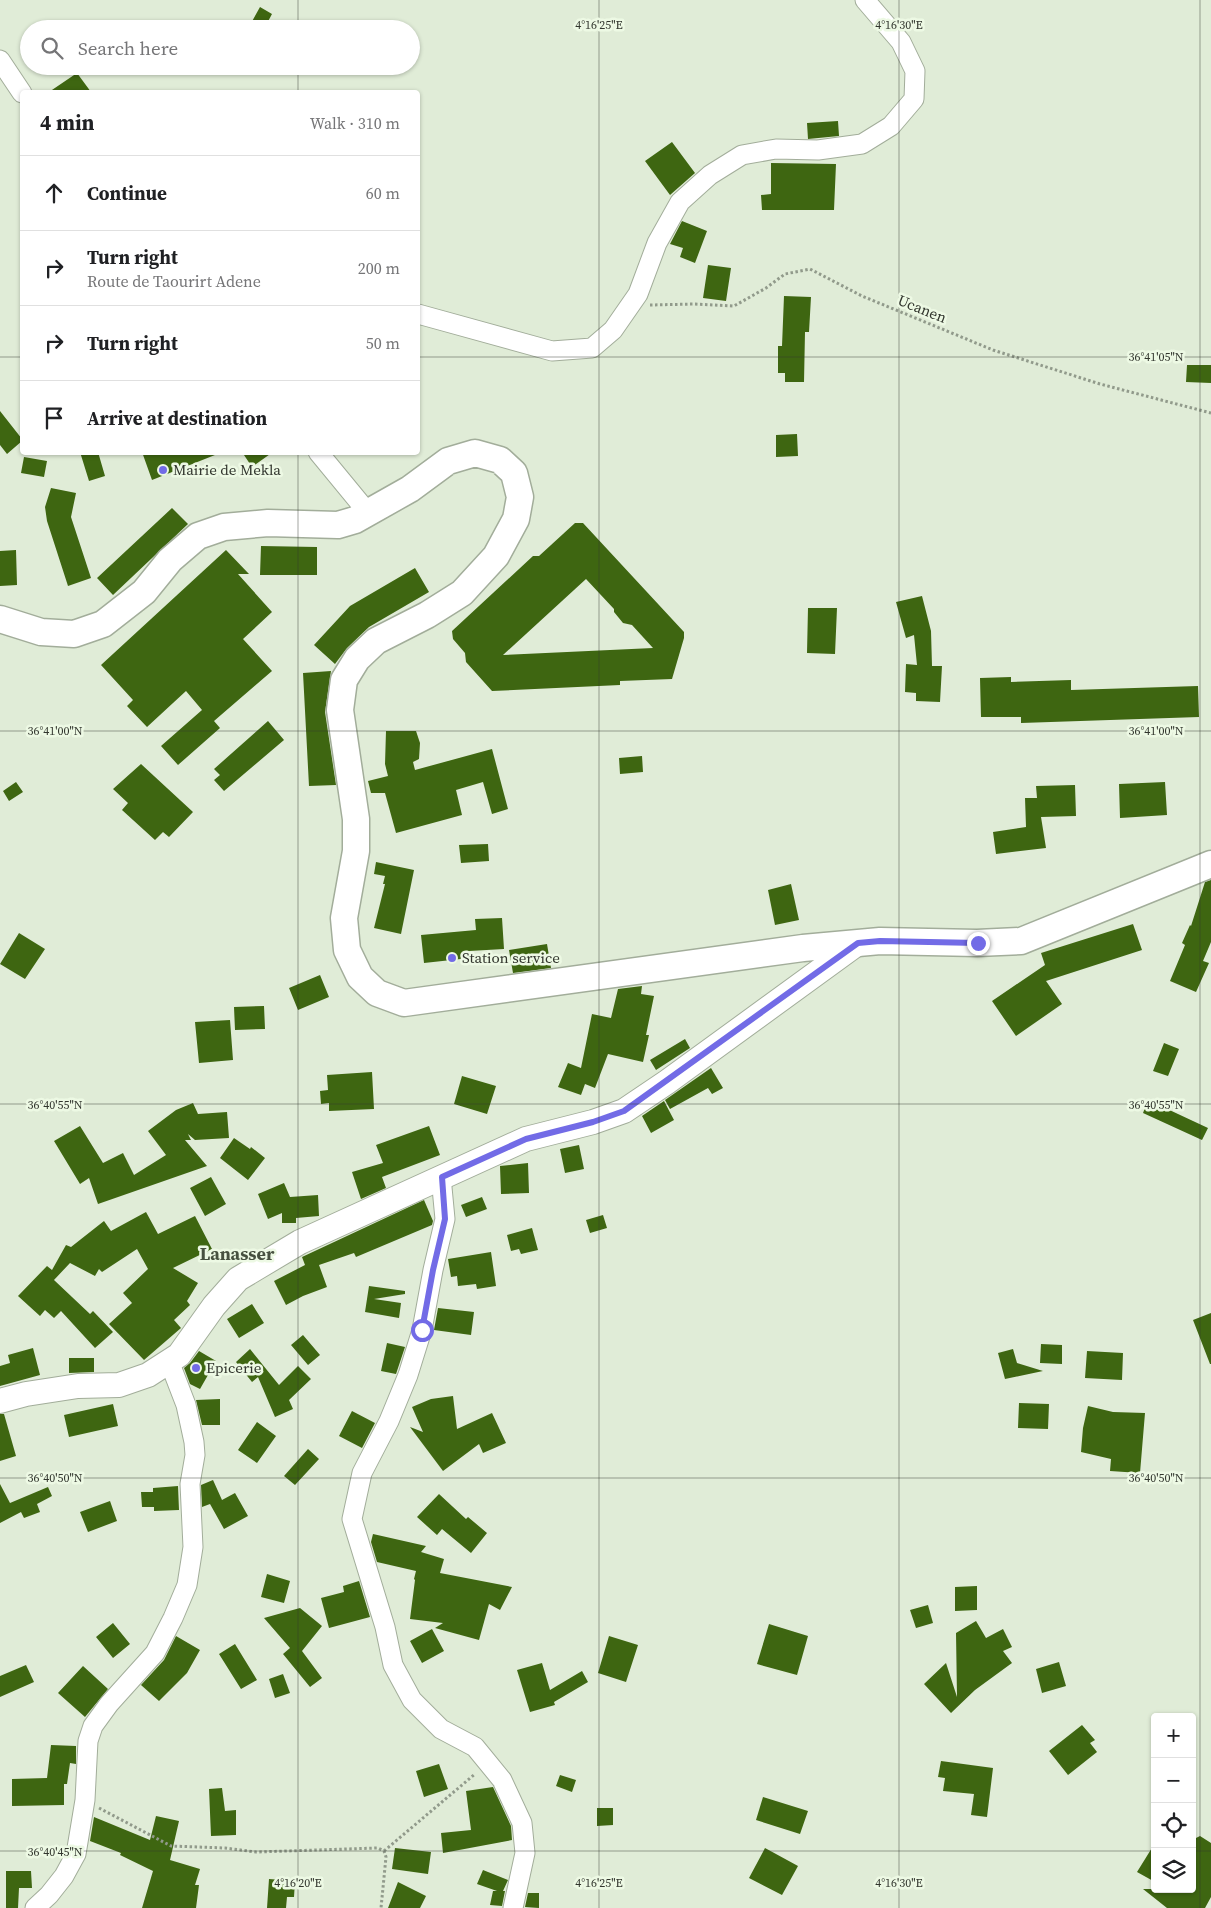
<!DOCTYPE html>
<meta charset="utf-8">
<style>
body{margin:0;font-family:"Source Serif 4",serif;background:#f2f2f2;color:#202124}
.controls{position:absolute;right:15px;bottom:15px;display:grid;overflow:hidden;border-radius:5px;box-shadow:0 1px 4px #0004}
.controls button{width:45px;height:45px;display:grid;place-items:center;padding:0;border:0;border-bottom:1px solid #e0e0e0;background:#fff;color:#202124;font:25px sans-serif}
.stop{position:absolute;width:15px;height:15px;margin:-11px;border:4px solid #726be6;border-radius:50%;background:#fff}
.stop.end{background:#726be6;border-color:#fff;box-shadow:0 1px 5px #0008}
.list{margin:0;padding:0;list-style:none}
h2{display:flex;justify-content:space-between;align-items:center;height:65px;margin:0;padding:0 20px;font-size:21px}
h2 small{font-size:16px;font-weight:400;color:#757577}
.list li{display:grid;grid-template-columns:32px 1fr auto;gap:15px;align-items:center;box-sizing:border-box;height:75px;padding:0 20px;border-top:1px solid #e0e0e0}
.list b{display:block;font-size:19px;white-space:nowrap}
.list p{margin:0;font-size:16px;white-space:nowrap;color:#757577}
.list em{font-size:16px;font-style:normal;color:#757577}
.icon{flex:none;width:28px;height:28px;fill:none;stroke:currentColor;stroke-width:2;stroke-linecap:round;stroke-linejoin:round}
.map{position:relative;flex:none;width:1211px;height:1908px;overflow:hidden}
.search{position:absolute;background:#fff;box-shadow:0 1px 4px #0004;left:20px;top:20px;width:400px;height:55px;display:flex;align-items:center;gap:12px;box-sizing:border-box;padding:0 18px;border-radius:28px;color:#757577;font-size:19px}
.panel{position:absolute;background:#fff;box-shadow:0 1px 4px #0004;left:20px;top:90px;width:400px;height:365px;border-radius:5px}
.map>svg:first-child{display:block}
</style>
<div class="map">
<svg width="1211" height="1908" viewBox="0 0 1211 1908">
<rect width="100%" height="100%" fill="#e0ecd7"/>
<!-- building -->
<path fill="#3e6611" fill-rule="evenodd" d="M260 7 272 14 264 29H257L250 25Z
M77 73 91 92H49Z
M838 121 839 136 808 139 807 123Z
M672 142 695 173 670 195 645 161Z
M771 163 836 164 834 210H762L761 195 771 194Z
M682 221 707 231 695 263 680 257 683 248 670 244Z
M708 265 731 268 726 301 703 298Z
M784 296 811 297 809 332H805L804 382H785V373H778V346H782Z
M1187 365H1211V383L1186 382Z
M0 411 22 439V441L7 454 0 445Z
M797 434 798 456 776 457V435Z
M80 452H98L105 476 89 481Z
M142 452H220V453L152 480Z
M242 452H273L252 467Z
M24 457 47 461 44 477 21 473Z
M51 488 76 493 71 517 91 578 68 586 47 521 45 507Z
M172 508 188 524 113 595 97 578Z
M575 523H583L684 632V638L672 679 620 681V685L492 691 466 662 465 653 453 639 452 631 533 556H539ZM586 579 614 609V612L623 623 632 625 653 648 503 655Z
M261 546 317 547V575H260Z
M16 550 17 585 0 586V551Z
M226 550 249 574H238L272 612 243 639 272 671 214 721 220 728 178 765 161 746 202 710 186 691 147 727 127 706 133 700 101 665Z
M415 568 429 592 369 627 347 648 335 664 314 645 350 606Z
M922 596 931 631 932 666H942L940 702 916 701V693L905 692 906 664 917 665 914 635 906 638 896 602Z
M808 608H837L835 654 807 653Z
M331 671 325 712 336 785 309 786 303 673Z
M1011 677V682L1071 680V690L1198 686 1199 717 1021 723V717H981L980 678Z
M268 721 284 740 224 791 214 780 220 775 214 769Z
M386 731H416L420 743 419 759 413 762 415 770 492 749 508 809 492 814 483 782 456 790 462 815 396 833 385 793H371L368 781 388 776 385 764Z
M642 756 643 772 620 774 619 758Z
M141 764 193 812 169 837 163 832 155 840 122 810 128 803 113 789Z
M16 782 23 792 9 801 3 791Z
M1165 782 1167 815 1120 818 1119 784Z
M1075 785 1076 816 1041 817 1046 848 996 854 993 832 1026 827 1025 798H1037L1036 786Z
M488 844 489 861 461 863 459 845Z
M376 862 414 870 401 934 374 928 385 884H383L385 876 374 874Z
M1211 880V942L1203 961 1209 963 1196 992 1170 981 1185 945 1182 943 1190 925 1191 926 1205 882Z
M791 884 799 920 775 925 768 890Z
M502 918 504 949 469 951 470 958 424 963 421 935 476 930 475 919Z
M1133 924 1142 950 1046 981 1062 1004 1016 1036 992 1001 1045 965 1041 953Z
M19 933 45 949 25 979 0 964Z
M547 944 551 968 513 973 509 950Z
M320 975 329 997 298 1010 289 988Z
M642 986 641 994 654 996 646 1035H649L643 1062 608 1054 595 1088 585 1084 581 1095 558 1087 568 1063 581 1068 592 1014 611 1018 618 989Z
M264 1006 265 1029 235 1030 234 1007Z
M230 1020 233 1060 199 1063 195 1022Z
M685 1039 690 1048 656 1070 650 1060Z
M1164 1043 1179 1049 1168 1076 1153 1071Z
M711 1068 723 1088 712 1094 708 1088 670 1109 665 1100Z
M372 1072 374 1109 329 1111V1103L321 1104 320 1091 328 1090 327 1075Z
M462 1076 496 1086 487 1114 454 1104Z
M1148 1100 1208 1128 1202 1140 1143 1113Z
M664 1101 674 1120 651 1133 642 1116Z
M193 1103 198 1114 227 1112 229 1138 195 1140 188 1134 191 1140H185L207 1166 98 1204 89 1178 80 1184 54 1141 80 1126 103 1163 123 1153 134 1175 166 1155 148 1131 176 1110Z
M429 1126 440 1155 382 1177 386 1188 361 1199 352 1172 383 1163 376 1145Z
M234 1138 250 1149 251 1147 265 1158 248 1180 220 1158Z
M579 1145 584 1169 565 1173 560 1149Z
M528 1163 529 1193 501 1194 500 1166Z
M211 1177 226 1204 205 1216 190 1188Z
M284 1183 290 1197 318 1195 319 1216 296 1218V1223H282V1213L268 1219 258 1194Z
M482 1197 487 1209 466 1217 461 1205Z
M424 1200 433 1221 432 1225 356 1257 354 1253 319 1265 327 1287 303 1296 286 1305 274 1281 305 1265 302 1257Z
M146 1212 158 1234 195 1216 212 1249 173 1268 198 1283 187 1301 190 1305 174 1320 181 1328 144 1360 109 1324 132 1303 123 1293 148 1269 137 1249 102 1272 99 1269 95 1276 70 1263 54 1280 90 1314 93 1311 113 1332 95 1348 61 1311 54 1318 45 1310 40 1316 18 1296 47 1266 52 1270 66 1245 71 1247 104 1221 111 1231Z
M603 1215 607 1228 590 1233 586 1220Z
M532 1228 538 1250 521 1254 519 1249 511 1251 507 1235Z
M491 1252 496 1286 477 1289 476 1284 458 1286 457 1276 451 1277 448 1259Z
M369 1286 405 1291V1294L374 1299 401 1303 399 1318 365 1312Z
M252 1304 264 1323 239 1338 227 1319Z
M438 1308 474 1312 471 1335 434 1330Z
M1211 1313V1364H1210L1193 1320Z
M303 1335 320 1355 308 1365 291 1345Z
M387 1343 405 1347 396 1374 381 1371Z
M1041 1344 1062 1345V1364L1040 1363Z
M33 1348 40 1375 0 1386V1366L10 1363 8 1355Z
M250 1349 279 1385 298 1366 311 1379 289 1400 293 1409 275 1417 258 1377 252 1382 236 1362Z
M1013 1349 1017 1363 1043 1371 1005 1379 998 1353Z
M199 1351 216 1361 200 1389 190 1384 184 1368 190 1363Z
M1087 1351 1123 1353 1122 1380 1085 1378Z
M69 1358H94V1372L69 1373Z
M453 1396 457 1429 492 1413 506 1443 483 1453 479 1444 443 1471 410 1427 423 1432 412 1407 431 1399Z
M220 1399V1425H202L196 1400Z
M1019 1403 1049 1404 1048 1429 1018 1428Z
M113 1404 118 1426 69 1437 64 1415Z
M1088 1406 1113 1412 1145 1413 1140 1473 1110 1471 1111 1459 1081 1452 1083 1428Z
M352 1411 375 1423 362 1448 339 1436Z
M0 1414H4L16 1456 0 1461Z
M257 1422 276 1436 257 1463 238 1450Z
M308 1449 319 1459 295 1485 284 1476Z
M213 1480 222 1500 235 1493 248 1516 224 1529 210 1504 202 1507 201 1485Z
M0 1484 10 1503 48 1487 52 1496 37 1504 40 1512 24 1518 21 1512 0 1523Z
M178 1486 179 1510 154 1511V1507H142L141 1492H153V1488Z
M439 1494 466 1519 468 1517 487 1533 471 1553 442 1529 437 1535 417 1517Z
M110 1501 117 1521 88 1532 80 1512Z
M373 1534 426 1546 421 1552 444 1559 440 1573 512 1587 500 1610 489 1604 479 1640 435 1628 443 1623 410 1619 415 1580 414 1579 416 1571 377 1562 371 1542Z
M267 1574 290 1581 284 1603 261 1597Z
M359 1581 370 1617 329 1628 321 1598 344 1592 343 1586Z
M977 1586V1610L955 1611V1587Z
M928 1605 933 1623 916 1628 910 1610Z
M300 1608 322 1626 302 1651 322 1678 310 1687 283 1654 290 1648 264 1618Z
M976 1621 986 1638 1003 1629 1012 1647 1003 1651 1012 1663 975 1690 951 1713 924 1684 946 1663 957 1697 956 1633Z
M113 1623 130 1644 113 1658 96 1637Z
M769 1624 808 1636 797 1675 757 1664Z
M432 1629 444 1651 422 1663 410 1641Z
M176 1636 200 1650 187 1673 159 1701 141 1685 164 1660Z
M609 1636 638 1645 626 1682 598 1673Z
M235 1644 257 1680 241 1689 219 1654Z
M1059 1662 1066 1686 1042 1693 1036 1669Z
M542 1663 550 1690 582 1671 588 1682 554 1702 555 1705 530 1712 517 1670Z
M26 1665 34 1682 0 1697V1676Z
M83 1666 108 1689 85 1717 58 1693Z
M283 1674 290 1693 275 1698 269 1679Z
M1082 1725 1095 1740 1090 1743 1097 1752 1068 1775 1049 1751Z
M51 1745 76 1746V1764L70 1763 67 1784H64V1805L12 1806V1779L47 1778Z
M941 1761 993 1768 987 1817 971 1815 974 1794 943 1791 945 1778 938 1777Z
M439 1764 448 1789 424 1797 416 1771Z
M560 1775 576 1780 572 1792 556 1786Z
M493 1787 511 1826 512 1840 443 1853 441 1833 471 1830 466 1791Z
M222 1788 225 1811 236 1810V1835L211 1836 209 1789Z
M763 1797 808 1811 800 1834 756 1820Z
M597 1808H613V1825L597 1826Z
M156 1816 179 1821 170 1860 200 1869 195 1885H199L196 1908H142L153 1871 120 1855 121 1853 90 1841 94 1817 150 1840Z
M1200 1836 1211 1843V1897L1205 1908H1167L1143 1889H1192V1840Z
M1155 1843V1882L1137 1872Z
M395 1848 431 1852 428 1874 392 1869Z
M765 1848 798 1866 782 1895 749 1878Z
M483 1870 508 1880 503 1891H505L502 1906 490 1905 493 1891H497L477 1884Z
M6 1871H31L32 1888H19L18 1908H6Z
M269 1879 295 1881 294 1897H287L286 1908H267Z
M398 1882 426 1896 420 1908H388Z
M528 1893H539V1908L525 1907Z"/>
<g fill="none" stroke-linecap="round" stroke-linejoin="round">
<defs>
<path id="minor" d="M0 60 22 93
M418 314 552 351 592 348 613 330 638 294 657 243 680 202 710 175 742 155 776 149 818 150 862 144 891 126 914 99 915 71 901 42 865 0
M318 452 369 514
M441 1177 445 1219 433 1270 422 1330 408 1375 389 1421 362 1473 352 1519 385 1627 393 1665 412 1700 441 1729 475 1747 502 1780 522 1823 525 1853 513 1908
M35 1908 49 1895 64 1876 76 1854 85 1800 88 1741 93 1726 109 1704 155 1653 173 1618 187 1585 193 1547 190 1484 195 1455 194 1442 186 1405 169 1361"/>
<path id="tertiary" d="M0 1401 26 1394 78 1386 119 1385 148 1375 179 1355 214 1306 238 1279 300 1242 526 1139 593 1122 624 1111 667 1082 858 943"/>
<path id="secondary" d="M0 619 41 632 74 634 103 624 144 592 170 560 198 536 224 527 268 523 338 525 355 520 410 489 448 461 475 453 500 460 514 473 520 497 516 519 496 556 462 593 427 615 376 641 357 659 344 680 340 710 356 819V851L344 918 347 950 360 977 377 993 404 1003 803 948 880 941 977 943 1021 941 1211 864"/>
</defs>
<!-- minor casing -->
<use href="#minor" stroke="#a2ad9a" stroke-width="21"/>
<!-- tertiary casing -->
<use href="#tertiary" stroke="#a2ad9a" stroke-width="26"/>
<!-- secondary casing -->
<use href="#secondary" stroke="#a2ad9a" stroke-width="29"/>
<!-- path -->
<path stroke="#919a8b" stroke-width="3" stroke-dasharray="2.5 2.5" stroke-linecap="butt" d="M650 305 695 304 734 306 766 288 785 274 810 269 862 296 993 350 1100 384 1211 413
M99 1808 171 1846 225 1848 256 1852 378 1848 384 1851 386 1857 381 1908
M384 1851 475 1774"/>
<!-- minor -->
<use href="#minor" stroke="#fff" stroke-width="19"/>
<!-- tertiary -->
<use href="#tertiary" stroke="#fff" stroke-width="24"/>
<!-- secondary -->
<use href="#secondary" stroke="#fff" stroke-width="26"/>
</g>
<g fill="none" stroke-linecap="round" stroke-linejoin="round">
<!-- route -->
<path stroke="#726be6" stroke-width="6" d="M422 1330 433 1270 445 1219 442 1177 526 1139 593 1122 624 1111 858 943 880 941 978 943"/>
</g>
<!-- ticks -->
<path fill="none" stroke="#32362e" stroke-width="1" stroke-opacity="0.45" d="M298 0V29M599 0V1908M899 0V1908M1200 0V1908M298 66V92M0 357H22M418 357H1211M298 452V1908M0 731H1211M0 1104H1211M0 1478H1211M0 1851H1155M1192 1851H1211"/>
<!-- markers -->
<g fill="#726be6" stroke="#edf9e4" stroke-width="2">
<circle cx="163" cy="470" r="5"/>
<circle cx="452" cy="958" r="5"/>
<circle cx="196" cy="1368" r="5"/>
</g>
<g text-anchor="middle" stroke-width="5" stroke-linejoin="round" paint-order="stroke">
<!-- street labels -->
<g font-size="15" fill="#32362e" stroke="#edf9e4">
<text transform="translate(922 309) rotate(22)" y="5">Ucanen</text>
</g>
<!-- poi labels -->
<g font-size="15" fill="#32362e" stroke="#edf9e4" text-anchor="start">
<text x="173" y="475">Mairie de Mekla</text>
<text x="462" y="963">Station service</text>
<text x="206" y="1373">Epicerie</text>
</g>
<!-- quarter labels -->
<g font-size="18" font-weight="bold" fill="#475140" stroke="#edf9e4">
<text x="237" y="1260">Lanasser</text>
</g>
</g>
<g font-size="12" text-anchor="middle" fill="#32362e" stroke="#edf9e4" stroke-width="5" stroke-linejoin="round" paint-order="stroke">
<text x="599" y="29">4°16'25"E</text>
<text x="899" y="29">4°16'30"E</text>
<text x="1156" y="361">36°41'05"N</text>
<text x="55" y="735">36°41'00"N</text>
<text x="1156" y="735">36°41'00"N</text>
<text x="55" y="1109">36°40'55"N</text>
<text x="1156" y="1109">36°40'55"N</text>
<text x="55" y="1482">36°40'50"N</text>
<text x="1156" y="1482">36°40'50"N</text>
<text x="55" y="1856">36°40'45"N</text>
<text x="298" y="1887">4°16'20"E</text>
<text x="599" y="1887">4°16'25"E</text>
<text x="899" y="1887">4°16'30"E</text>
</g>
</svg>
<div class="controls">
<button>+</button>
<button>−</button>
<button><svg class="icon" aria-label="locate" viewBox="0 0 24 24"><circle cx="12" cy="12" r="6"/><path d="M12 2v4M12 18v4M2 12h4M18 12h4"/></svg></button>
<button><svg class="icon" aria-label="layers" viewBox="0 0 24 24"><path d="M12 4l9 5-9 5-9-5zM3 14l9 5 9-5"/></svg></button>
</div>
<div class="stop" style="left:422px;top:1330px"></div>
<div class="stop end" style="left:978px;top:943px"></div>
<div class="search"><svg class="icon" aria-label="search" viewBox="0 0 24 24"><circle cx="10" cy="10" r="6"/><path d="M15 15l6 6"/></svg>Search here</div>
<section class="panel">
<h2>4 min<small>Walk · 310 m</small></h2>
<ul class="list">
<li><svg class="icon" aria-label="ahead" viewBox="0 0 24 24"><path d="M12 20V5M6 11l6-6 6 6"/></svg><div><b>Continue</b></div><em>60 m</em></li>
<li><svg class="icon" aria-label="right" viewBox="0 0 24 24"><path d="M7 20v-9h11M14 6l5 5-5 5"/></svg><div><b>Turn right</b><p>Route de Taourirt Adene</p></div><em>200 m</em></li>
<li><svg class="icon" aria-label="right" viewBox="0 0 24 24"><path d="M7 20v-9h11M14 6l5 5-5 5"/></svg><div><b>Turn right</b></div><em>50 m</em></li>
<li><svg class="icon" aria-label="arrive" viewBox="0 0 24 24"><path d="M6 21V4h12l-3 4 3 4H6"/></svg><div><b>Arrive at destination</b></div></li>
</ul>
</section>
</div>
